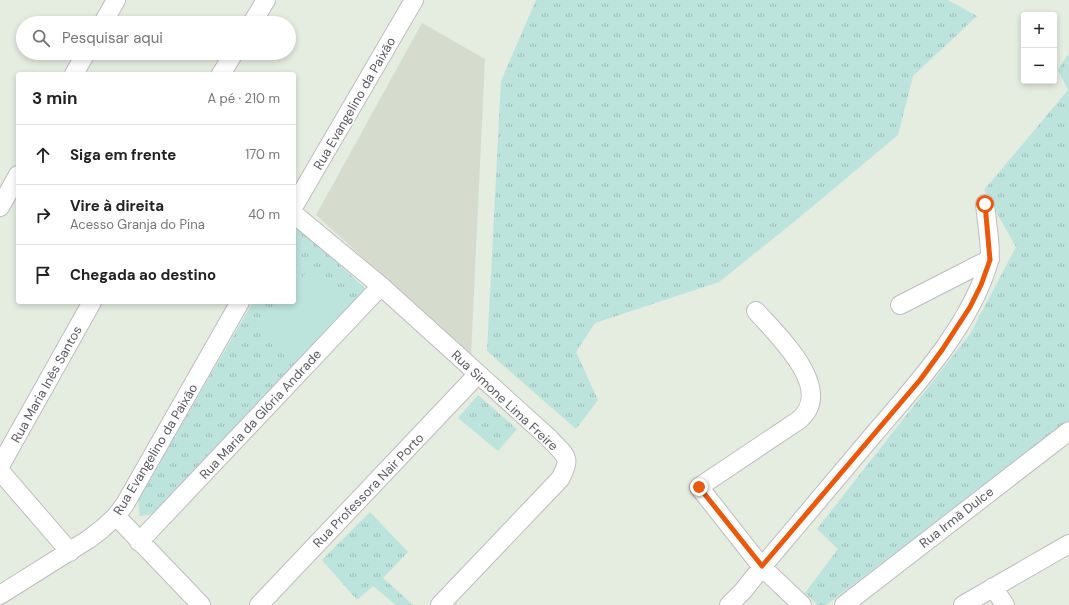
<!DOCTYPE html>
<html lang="pt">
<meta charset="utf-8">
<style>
body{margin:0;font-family:"DM Sans",sans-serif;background:#f6f6f6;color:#222}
.controls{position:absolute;right:12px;top:12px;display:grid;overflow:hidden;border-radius:4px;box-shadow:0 2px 6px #0003}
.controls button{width:36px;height:36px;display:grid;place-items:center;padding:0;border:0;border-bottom:1px solid #e0e0e0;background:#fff;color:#222;font:20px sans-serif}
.stop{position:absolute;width:12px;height:12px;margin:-9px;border:3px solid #ea580c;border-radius:50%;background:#fff}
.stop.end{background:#ea580c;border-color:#fff;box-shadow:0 1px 4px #0008}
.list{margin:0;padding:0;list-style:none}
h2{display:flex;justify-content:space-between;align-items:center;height:52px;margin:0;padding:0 16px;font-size:17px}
h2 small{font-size:13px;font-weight:400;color:#767676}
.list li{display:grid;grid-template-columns:26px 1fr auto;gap:12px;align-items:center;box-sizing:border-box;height:60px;padding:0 16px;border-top:1px solid #e0e0e0}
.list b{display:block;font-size:15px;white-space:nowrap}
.list p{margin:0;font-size:13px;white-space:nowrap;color:#767676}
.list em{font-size:13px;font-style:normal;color:#767676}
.icon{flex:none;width:22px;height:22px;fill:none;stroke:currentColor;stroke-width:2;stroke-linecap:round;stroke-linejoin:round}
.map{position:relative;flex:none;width:1069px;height:605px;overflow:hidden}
.search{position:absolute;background:#fff;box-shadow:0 2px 6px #0003;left:16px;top:16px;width:280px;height:44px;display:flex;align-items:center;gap:10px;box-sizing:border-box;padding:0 14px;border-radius:22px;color:#767676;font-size:15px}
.panel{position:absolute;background:#fff;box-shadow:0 2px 6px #0003;left:16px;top:72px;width:280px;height:232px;border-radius:4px}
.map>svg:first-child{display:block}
</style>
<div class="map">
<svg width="1069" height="605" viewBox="0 0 1069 605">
<defs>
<pattern id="grass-tufts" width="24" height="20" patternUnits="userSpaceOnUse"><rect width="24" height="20" fill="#bce4dc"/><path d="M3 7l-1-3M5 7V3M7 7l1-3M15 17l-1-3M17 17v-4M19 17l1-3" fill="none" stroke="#9cbcb6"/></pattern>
</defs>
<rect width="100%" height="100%" fill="#e5ece0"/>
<!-- education -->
<path fill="#d5dcce" d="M422 23 485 59 471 356 316 215Z"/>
<!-- grass -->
<path fill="url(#grass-tufts)" d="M536 0H948L977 16 913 76 898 135 800 217 719 282 595 323 576 352 598 400 576 429 487 351 501 81Z
M1069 53V428L994 478 826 605H818L805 593 838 549 817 529 970 334 1016 247 984 190 1068 90 1058 70Z
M297 226 368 291 158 514 140 516 138 499 253 302H294V231Z
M478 395 517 429 498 451 458 418Z
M370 512 408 552 383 578 413 605H396L373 586 357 600 322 560Z"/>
<!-- pitch -->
<path fill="#bce4dc" d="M312 266 350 300 294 363 255 329 279 302H294V286Z"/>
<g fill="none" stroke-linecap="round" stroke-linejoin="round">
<defs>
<path id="minor" d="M103 23 116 0
M252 23 266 0
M74 74 86 53
M221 74 234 53
M294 206 414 0
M0 207 18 175
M294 214 381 286 549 438C565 456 573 456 560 479L440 605
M900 305 990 259
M756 311C777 335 836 389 799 420L699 487 762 567 802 605
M0 466 92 302
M0 471 70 552
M116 516 201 605
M139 542 381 286
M993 587 1005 605
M0 595 89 539 102 529 116 516 125 504 240 302
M259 605 477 375
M729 605 743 591 762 567C799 523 836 479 874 434 916 385 971 325 989 261 992 253 986 216 985 204
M844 605 1069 431
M963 605 1069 544"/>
</defs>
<!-- minor casing -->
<use href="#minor" stroke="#bebbc2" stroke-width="20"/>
<!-- minor -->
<use href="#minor" stroke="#fff" stroke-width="18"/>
</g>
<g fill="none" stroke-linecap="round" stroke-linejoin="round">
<!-- route -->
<path stroke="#ea580c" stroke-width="5" d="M699 487 762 566 920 380 942 350 970 307 981 285 990 260 985 204"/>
</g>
<g text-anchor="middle" stroke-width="3.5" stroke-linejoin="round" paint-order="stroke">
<!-- street labels -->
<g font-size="13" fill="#5c5961" stroke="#fff">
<text transform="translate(354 103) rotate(-60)" y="5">Rua Evangelino da Paixão</text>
<text transform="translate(46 384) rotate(-61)" y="5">Rua Maria Inês Santos</text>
<text transform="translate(505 400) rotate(43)" y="5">Rua Simone Lima Freire</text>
<text transform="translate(260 414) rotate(-47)" y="5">Rua Maria da Glória Andrade</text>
<text transform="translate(155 449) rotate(-59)" y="5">Rua Evangelino da Paixão</text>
<text transform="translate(368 490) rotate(-46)" y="5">Rua Professora Nair Porto</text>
<text transform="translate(956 517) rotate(-38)" y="5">Rua Irmã Dulce</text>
</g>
</g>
</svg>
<div class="controls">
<button>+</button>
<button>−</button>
</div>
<div class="stop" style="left:985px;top:204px"></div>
<div class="stop end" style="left:699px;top:487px"></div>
<div class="search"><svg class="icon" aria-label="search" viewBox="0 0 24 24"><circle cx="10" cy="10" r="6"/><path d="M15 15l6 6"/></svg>Pesquisar aqui</div>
<section class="panel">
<h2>3 min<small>A pé · 210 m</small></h2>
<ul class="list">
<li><svg class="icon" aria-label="ahead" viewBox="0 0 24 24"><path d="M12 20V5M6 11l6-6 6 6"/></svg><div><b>Siga em frente</b></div><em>170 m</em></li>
<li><svg class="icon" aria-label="right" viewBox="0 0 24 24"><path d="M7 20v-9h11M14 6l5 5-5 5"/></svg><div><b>Vire à direita</b><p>Acesso Granja do Pina</p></div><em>40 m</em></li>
<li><svg class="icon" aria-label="arrive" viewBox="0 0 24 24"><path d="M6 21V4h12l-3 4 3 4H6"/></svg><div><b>Chegada ao destino</b></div></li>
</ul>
</section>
</div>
